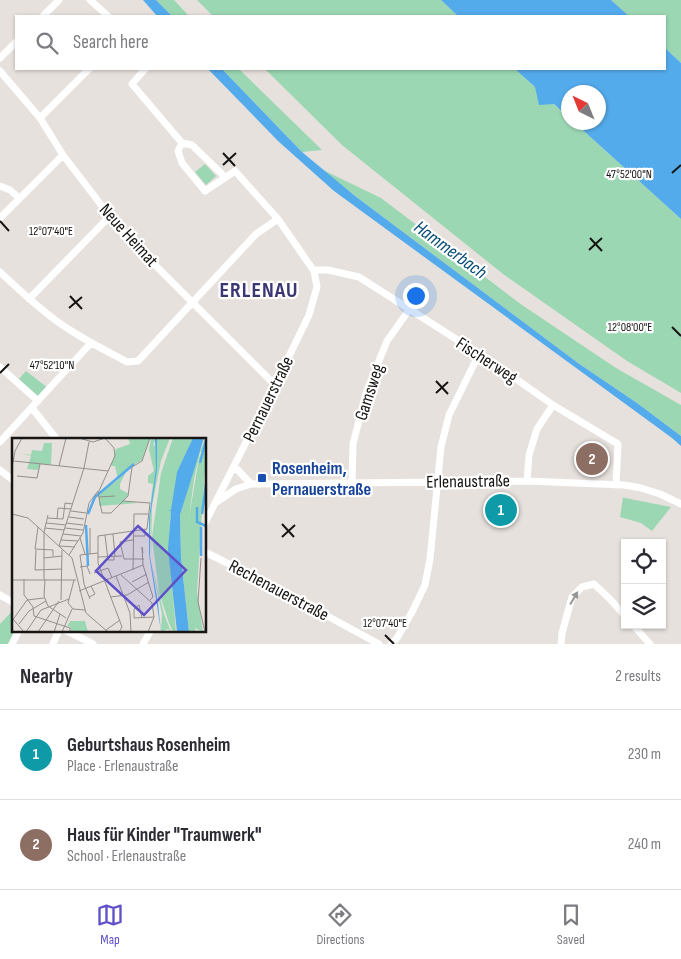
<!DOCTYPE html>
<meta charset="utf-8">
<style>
body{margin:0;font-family:"Sofia Sans Condensed",sans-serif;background:#f2f2f3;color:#2b2b33}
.controls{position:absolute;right:15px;bottom:15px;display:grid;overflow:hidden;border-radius:0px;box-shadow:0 1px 4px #0004}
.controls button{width:45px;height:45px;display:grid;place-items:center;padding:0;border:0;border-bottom:1px solid #e1e1e2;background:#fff;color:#2b2b33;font:25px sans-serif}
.compass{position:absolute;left:561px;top:85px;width:45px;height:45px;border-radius:50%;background:#fff;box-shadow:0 1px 4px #0004;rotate:317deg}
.you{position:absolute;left:415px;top:295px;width:18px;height:18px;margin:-12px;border:4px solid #fff;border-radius:50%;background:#1a73e8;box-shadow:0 0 0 8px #1a73e833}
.badge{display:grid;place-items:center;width:32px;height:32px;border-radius:50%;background:#5e50c9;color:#fff;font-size:16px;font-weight:700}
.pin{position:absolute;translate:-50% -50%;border:2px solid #fff;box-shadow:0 1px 5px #0006}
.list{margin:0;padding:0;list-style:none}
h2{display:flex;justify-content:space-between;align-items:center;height:65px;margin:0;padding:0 20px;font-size:21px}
h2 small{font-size:16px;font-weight:400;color:#7c7c81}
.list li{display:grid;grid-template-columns:32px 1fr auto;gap:15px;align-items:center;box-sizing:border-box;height:90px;padding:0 20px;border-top:1px solid #e1e1e2}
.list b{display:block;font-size:19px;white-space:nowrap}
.list p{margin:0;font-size:16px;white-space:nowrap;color:#7c7c81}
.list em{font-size:16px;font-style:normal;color:#7c7c81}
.icon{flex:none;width:28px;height:28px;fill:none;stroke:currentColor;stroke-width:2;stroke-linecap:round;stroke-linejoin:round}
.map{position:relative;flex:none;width:681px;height:644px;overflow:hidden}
.search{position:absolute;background:#fff;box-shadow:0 1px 4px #0004;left:15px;right:15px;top:15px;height:55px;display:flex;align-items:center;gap:12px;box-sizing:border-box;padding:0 18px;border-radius:0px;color:#7c7c81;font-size:19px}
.sheet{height:245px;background:#fff}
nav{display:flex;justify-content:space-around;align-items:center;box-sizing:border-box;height:70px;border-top:1px solid #e1e1e2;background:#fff;font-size:14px;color:#7c7c81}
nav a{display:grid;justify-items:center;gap:2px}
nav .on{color:#5e50c9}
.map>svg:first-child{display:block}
</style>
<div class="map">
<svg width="681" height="644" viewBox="0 0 681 644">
<rect width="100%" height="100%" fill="#e7e1dd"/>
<!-- green -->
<path fill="#9bd7b3" d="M156 0H174L189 16H172Z
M197 0H441L458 16H213Z
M611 0H681V63L665 48V16H629Z
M222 69H239L322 150 302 152Z
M265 69H515L568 117V122L575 123 681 219V393L627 361 503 274 342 145Z
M205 164 216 176 206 185 195 172Z
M321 169 381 198 522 305 616 368 681 405V436L637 403 578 363 355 196Z
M26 371 48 388 38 396 19 379Z
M623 497 625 498 671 507 652 531 641 523 620 517Z
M13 610 14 611V630H15L8 644H0V624Z"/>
<!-- water -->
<path fill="#54abec" d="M143 0H156L172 16H157Z
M441 0H611L629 16H458Z
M665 48 681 63V219L575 123 598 122V92H568V117L554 104 539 105 535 87 515 69H665Z
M208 69H222L302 152 355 196 578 363 637 403 681 436V446L672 438 334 191 278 141Z"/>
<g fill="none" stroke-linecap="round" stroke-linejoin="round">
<!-- minor -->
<path stroke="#fff" stroke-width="7" d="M90 0 108 16
M43 16 59 0
M0 58 16 42
M145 69 132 84 182 143
M0 71 40 118 63 155 121 231 270 380 276 383
M40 118 89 69
M0 186 10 190 19 198
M0 218 63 155
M314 271 317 270H328L359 277 492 362 553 405 618 444 616 485
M0 272C16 287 32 302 50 316 73 334 101 348 127 362L138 361 256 234 278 219
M29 299 110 216
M0 367 38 401
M32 408 55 437 53 439
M0 442 91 343
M234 466 251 484
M0 470 14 481
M527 481 529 455 537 429 553 405
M352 482 353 444 366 393 387 341 409 310
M215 503 236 489 251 484 527 481 624 485 641 488 660 494 681 504
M205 523 276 383 309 315 317 287 314 271 278 219 235 171 205 191 182 163 178 151 182 143 192 145 225 177
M205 552 261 580 379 644
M0 595 14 603
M633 625 650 644
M65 630 93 644
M12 644 19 630
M53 644 59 630
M143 644 151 630
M391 644 397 638 412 612 425 585 430 559 441 447 449 415 479 354
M561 644 562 633 572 597 582 587 594 584 610 599 625 616"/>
</g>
<!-- one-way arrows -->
<defs><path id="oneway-solid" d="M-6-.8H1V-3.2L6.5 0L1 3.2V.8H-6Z" transform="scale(1.25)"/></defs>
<use fill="#979695" href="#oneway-solid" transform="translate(574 598) rotate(-59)"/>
<!-- ticks -->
<path fill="none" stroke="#171513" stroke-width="2" d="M223 153 235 166M223 165 236 153M672 173 681 165M0 221 9 231M590 238 602 251M589 250 602 238M70 296 82 309M69 308 82 297M672 327 681 336M0 373 9 364M436 381 448 394M436 393 448 382M282 524 294 537M282 537 295 525M385 635 394 644"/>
<!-- markers -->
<rect fill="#1a4fb4" stroke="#fff" stroke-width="2" x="257" y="473" width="10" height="10" rx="2.5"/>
<g text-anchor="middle" stroke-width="4.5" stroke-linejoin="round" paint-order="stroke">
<!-- street labels -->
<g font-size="18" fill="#171513" stroke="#fff">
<text transform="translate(129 235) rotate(48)" y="6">Neue Heimat</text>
<text transform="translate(487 360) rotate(33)" y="6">Fischerweg</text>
<text transform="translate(369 392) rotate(-72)" y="6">Gamsweg</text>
<text transform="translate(268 399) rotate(-64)" y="6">Pernauerstraße</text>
<text transform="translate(468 481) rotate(-1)" y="6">Erlenaustraße</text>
<text transform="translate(279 590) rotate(28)" y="6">Rechenauerstraße</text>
</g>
<!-- transit labels -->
<g font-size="18" font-weight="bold" fill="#164399" stroke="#fff" text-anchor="start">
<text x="272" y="474">Rosenheim,<tspan x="272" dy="21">Pernauerstraße</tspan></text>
</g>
<!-- water labels -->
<g font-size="19" font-style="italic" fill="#064c76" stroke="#fff">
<text transform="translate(451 249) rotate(36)" y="7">Hammerbach</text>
</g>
<!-- district labels -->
<g font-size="22" font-weight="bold" letter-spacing="1" fill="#3b3774" stroke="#fff">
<text x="259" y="297">ERLENAU</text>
</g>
</g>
<!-- overview -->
<g transform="translate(12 438)">
<rect width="194" height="194" fill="#e7e1dd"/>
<path d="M116 0H138L130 22 116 30 108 46V51L117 56 111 63 126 65 87 68V55L106 42 103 28H99L104 11 118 6ZM139 0H144L141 8 143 7 144 30 142 50 138 68 141 46 136 45V38L142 33 137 12ZM145 0H158L149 23 140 68 139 119 138 80ZM161 0H181L166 38 158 80 157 112 164 194H161L157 185 147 154 140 99 149 35ZM194 0V15L188 14 182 41 177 80 187 20 189 15H194L185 153 191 194 183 190 184 194H177L169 120 168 77 185 19ZM32 5H40L39 27 28 26 26 32 15 31 19 18 8 15 19 17 20 12 30 13ZM138 120 152 176 159 194 156 191 149 194 150 176ZM58 183H73L76 194H59L58 188 55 189Z" fill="#9bd7b3"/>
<path d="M145 0V31L138 80V118L146 165 149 194 137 116V80L144 30 143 1H140ZM181 0H192L168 77 169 120 177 194H165L156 111 159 73 156 72H159L165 34Z" fill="#54abec"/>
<path fill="none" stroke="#54abec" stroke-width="2.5" d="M188 25 194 2M185 69V84L194 88M76 76 83 59 122 26M190 76 194 46M74 87 76 128M189 118V89"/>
<path fill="none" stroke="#948f8c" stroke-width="1" d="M67 0 81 4 93 0M93 0 102 10 103 18 86 55 90 75H99L116 58 120 29 130 23 138 0M2 23 96 33M47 28 54 0M0 30 3 13 10 0M5 38 25 40 28 26M87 59 103 58M59 73 74 75M0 76 16 80 60 120 74 175 96 194M57 79 72 81M36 80 51 81 53 65 61 66M45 81 46 70 59 71M34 85 54 87M54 85 71 87M26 89 23 111 41 112V118M33 90 52 92M53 90 71 92M78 90V116M51 96 69 98M101 96 103 118M93 97 96 122H102V118M121 98H133V91M68 100 73 116M49 102 66 103M121 102 108 104 112 121H132M47 108 72 30 77 4M47 108 63 109M24 112 23 132 50 131M131 115 130 109 131 127M57 117 71 95 77 65 86 53M86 119 110 118M32 120 50 118M189 120 186 164 193 194M131 127 141 159 138 162M68 129 75 128 78 136M121 132 122 76H136M82 135 96 130 100 140M109 137 140 165 142 179 136 194M104 138 118 175 119 194M12 141V157L21 169 22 178 58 190V194M32 141V94L36 77M33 141 32 158 36 168 54 180M0 142H64M62 142 56 165 61 171 73 172M120 144 135 136M67 153 131 127M77 159 83 156 79 148M98 159 115 157 137 144M78 161 72 146 68 117 86 115M49 162 50 112M122 180V171L127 167 130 180M122 180 142 179M1 181 12 194M0 183 15 162 32 160M7 186 17 173 34 163M94 192 108 182M14 194 29 172 57 161M26 194 47 163M42 194 48 176M50 194 60 171M107 194 110 189 86 125V98L135 91 138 65 111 63"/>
<path fill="#5e50c9" fill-opacity="0.15" stroke="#5e50c9" stroke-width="2.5" d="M126 88 174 132 132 177 84 133Z"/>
<rect width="194" height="194" fill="none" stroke="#171513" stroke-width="2.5"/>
</g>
<g font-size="12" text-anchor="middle" fill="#171513" stroke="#fff" stroke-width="4.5" stroke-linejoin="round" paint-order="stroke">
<text x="629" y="178">47°52'00"N</text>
<text x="51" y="235">12°07'40"E</text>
<text x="630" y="331">12°08'00"E</text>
<text x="52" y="369">47°52'10"N</text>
<text x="385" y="627">12°07'40"E</text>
</g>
</svg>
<div class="controls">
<button><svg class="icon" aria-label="locate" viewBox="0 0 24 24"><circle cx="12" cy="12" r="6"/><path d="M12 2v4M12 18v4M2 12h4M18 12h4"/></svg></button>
<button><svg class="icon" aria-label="layers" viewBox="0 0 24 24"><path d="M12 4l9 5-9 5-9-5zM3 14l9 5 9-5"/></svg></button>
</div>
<svg class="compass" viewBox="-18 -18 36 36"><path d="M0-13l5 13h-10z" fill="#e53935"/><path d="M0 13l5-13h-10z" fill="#7c7c81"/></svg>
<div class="you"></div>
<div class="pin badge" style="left:501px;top:510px;background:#0f9aa8">1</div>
<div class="pin badge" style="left:592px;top:459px;background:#8d6e63">2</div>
<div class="search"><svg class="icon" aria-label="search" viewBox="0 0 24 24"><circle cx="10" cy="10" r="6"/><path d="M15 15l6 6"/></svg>Search here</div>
</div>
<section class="sheet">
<h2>Nearby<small>2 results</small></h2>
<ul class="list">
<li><span class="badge" style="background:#0f9aa8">1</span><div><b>Geburtshaus Rosenheim</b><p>Place · Erlenaustraße</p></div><em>230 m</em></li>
<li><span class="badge" style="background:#8d6e63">2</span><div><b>Haus für Kinder &quot;Traumwerk&quot;</b><p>School · Erlenaustraße</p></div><em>240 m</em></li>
</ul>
</section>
<nav>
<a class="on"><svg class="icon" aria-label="map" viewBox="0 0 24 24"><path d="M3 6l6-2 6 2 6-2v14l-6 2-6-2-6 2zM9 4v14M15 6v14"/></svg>Map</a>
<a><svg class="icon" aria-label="directions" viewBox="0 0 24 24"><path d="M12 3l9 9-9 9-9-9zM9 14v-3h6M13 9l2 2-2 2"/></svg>Directions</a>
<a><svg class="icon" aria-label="saved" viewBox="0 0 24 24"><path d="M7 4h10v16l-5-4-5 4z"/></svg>Saved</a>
</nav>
